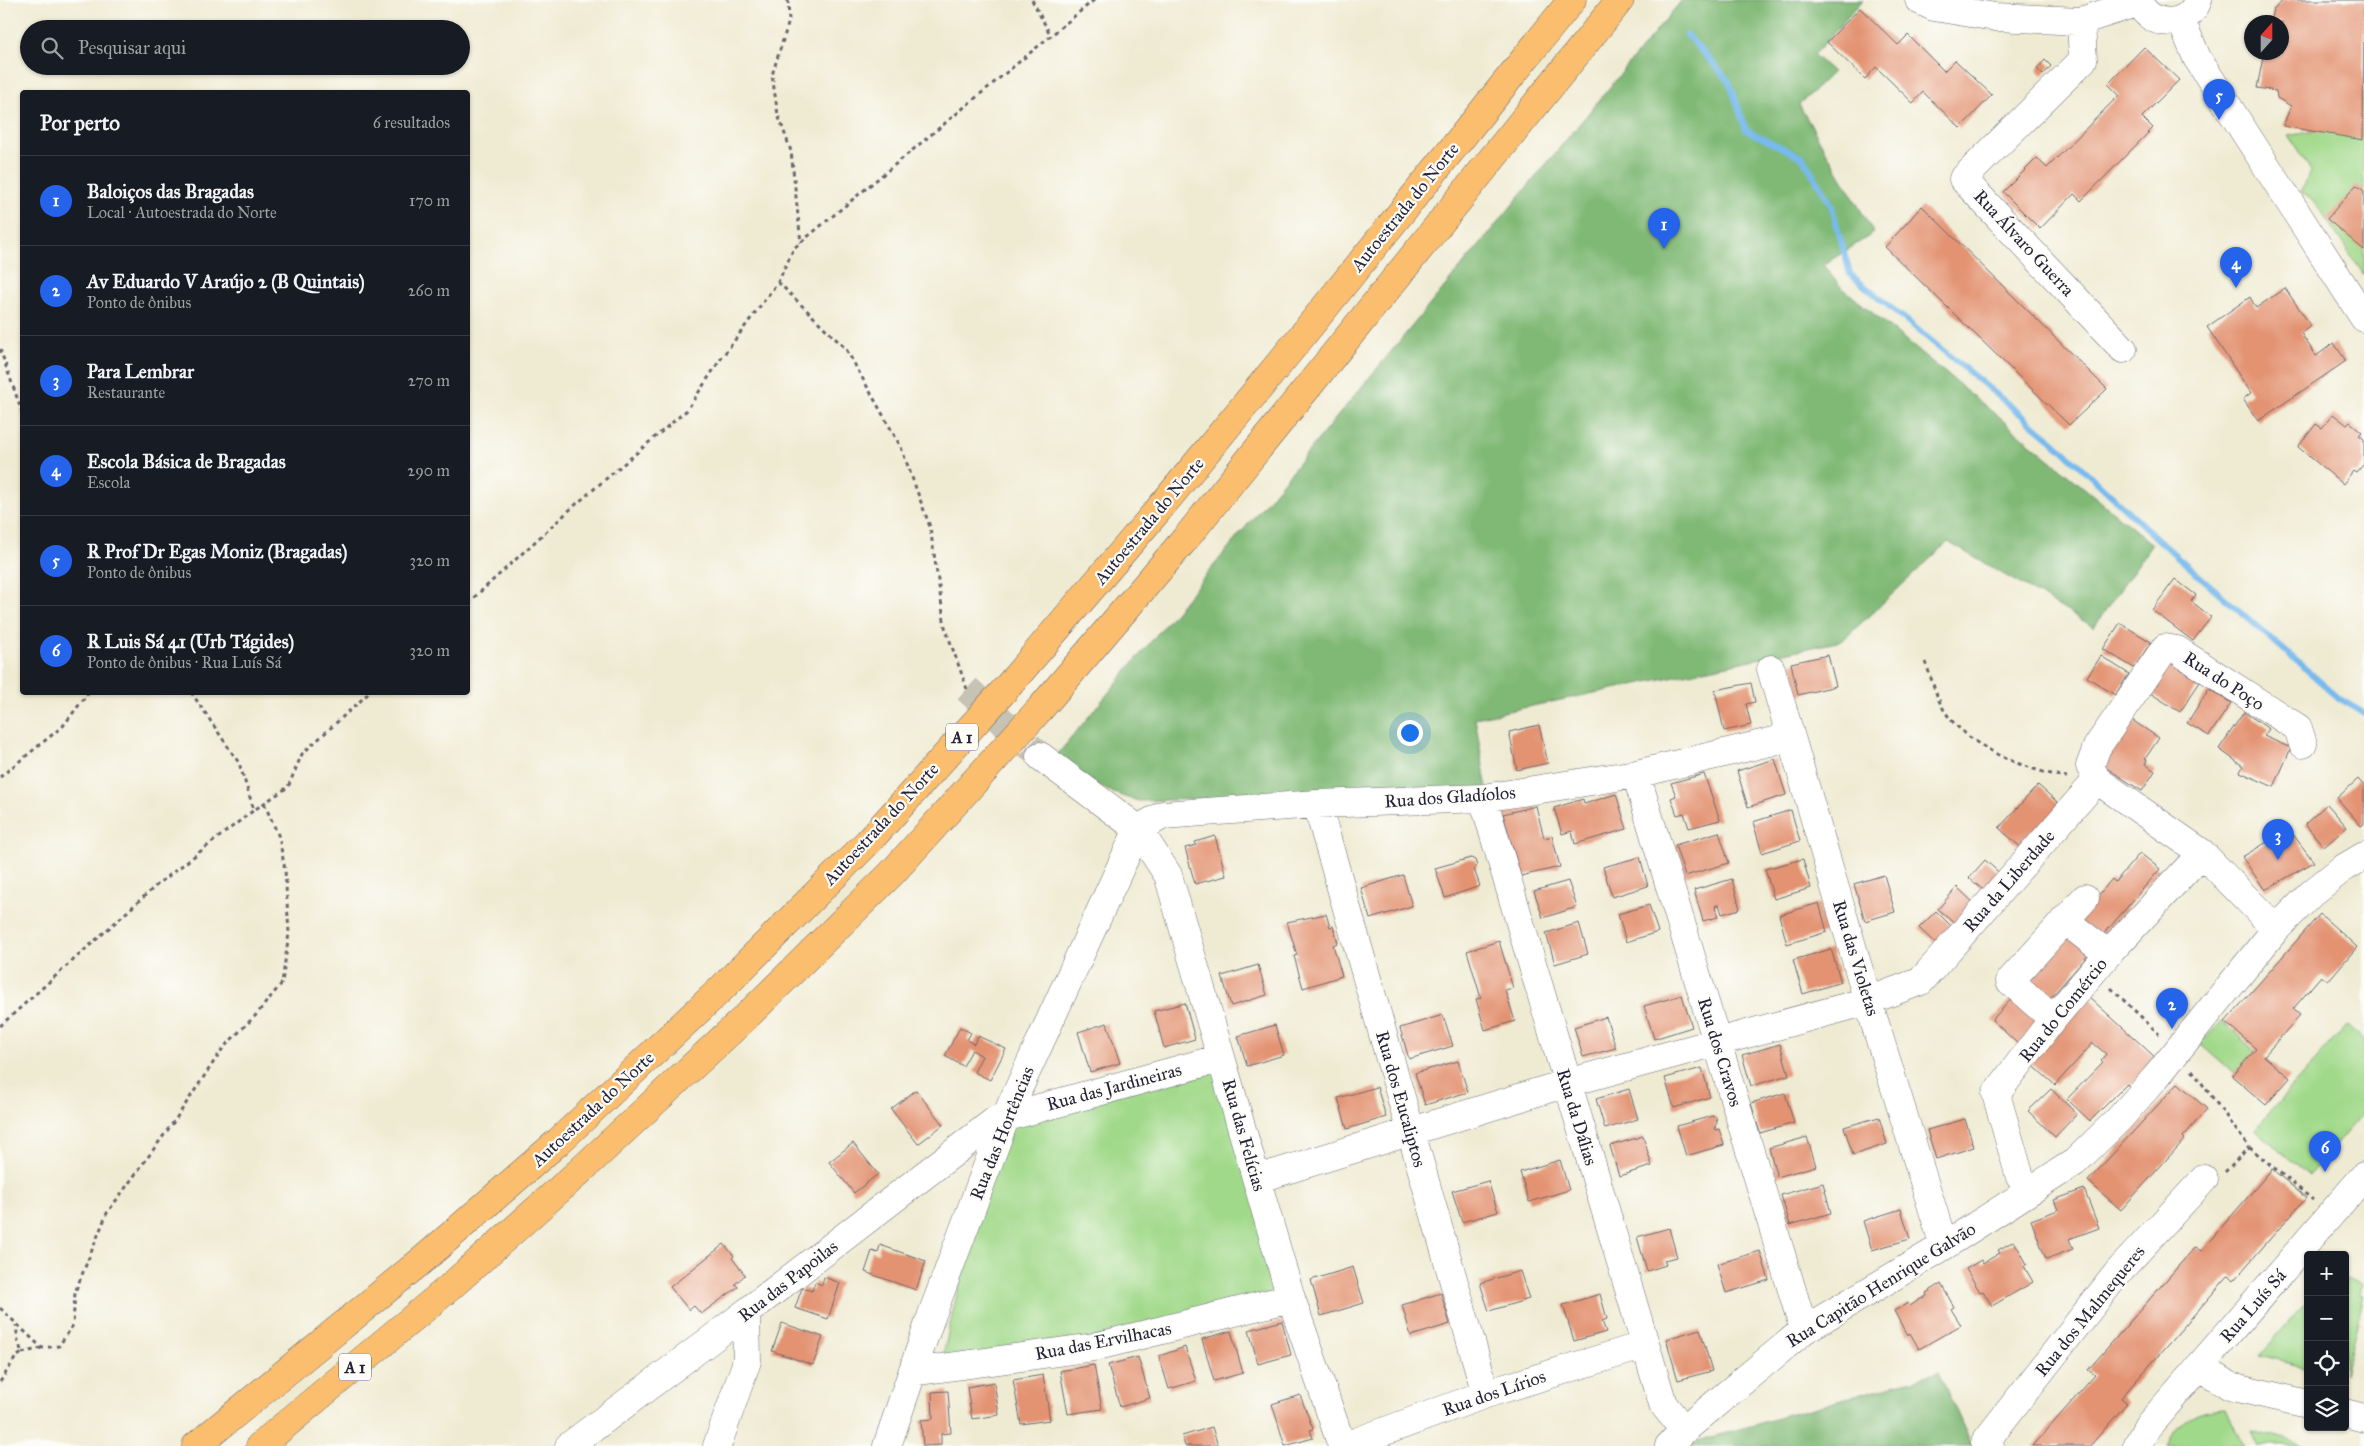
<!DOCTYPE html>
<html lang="pt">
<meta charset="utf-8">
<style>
body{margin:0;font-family:"IM FELL Great Primer",serif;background:#242831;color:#f1f3f6}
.controls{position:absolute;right:15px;bottom:15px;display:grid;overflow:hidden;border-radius:5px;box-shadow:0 1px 4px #0004}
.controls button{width:45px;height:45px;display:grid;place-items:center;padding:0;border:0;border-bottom:1px solid #363941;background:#171b24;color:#f1f3f6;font:25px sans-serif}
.compass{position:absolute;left:2244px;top:15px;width:45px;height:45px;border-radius:50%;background:#171b24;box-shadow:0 1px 4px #0004;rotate:21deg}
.you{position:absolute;left:1409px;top:732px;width:18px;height:18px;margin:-12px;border:4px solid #fff;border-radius:50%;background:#1a73e8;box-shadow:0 0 0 8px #1a73e833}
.badge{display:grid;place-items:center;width:32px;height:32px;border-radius:50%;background:#2563eb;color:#fff;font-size:16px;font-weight:700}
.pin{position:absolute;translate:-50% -41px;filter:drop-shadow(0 1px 2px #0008)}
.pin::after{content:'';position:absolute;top:26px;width:18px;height:15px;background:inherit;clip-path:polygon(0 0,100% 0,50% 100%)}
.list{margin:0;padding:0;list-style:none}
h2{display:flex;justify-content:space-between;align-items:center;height:65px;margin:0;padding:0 20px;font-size:21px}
h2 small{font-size:16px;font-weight:400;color:#9ea1a6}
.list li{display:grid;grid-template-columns:32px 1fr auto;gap:15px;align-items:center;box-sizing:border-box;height:90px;padding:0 20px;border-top:1px solid #363941}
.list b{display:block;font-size:19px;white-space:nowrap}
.list p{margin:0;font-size:16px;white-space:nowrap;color:#9ea1a6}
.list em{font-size:16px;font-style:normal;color:#9ea1a6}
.icon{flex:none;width:28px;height:28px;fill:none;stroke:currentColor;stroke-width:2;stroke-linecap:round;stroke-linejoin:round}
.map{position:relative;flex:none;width:2364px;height:1446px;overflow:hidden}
.search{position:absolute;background:#171b24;box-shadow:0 1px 4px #0004;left:20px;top:20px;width:450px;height:55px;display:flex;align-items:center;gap:12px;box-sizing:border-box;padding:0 18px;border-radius:28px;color:#9ea1a6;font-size:19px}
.panel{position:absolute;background:#171b24;box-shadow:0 1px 4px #0004;left:20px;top:90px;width:450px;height:605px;border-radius:5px}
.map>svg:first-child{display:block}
</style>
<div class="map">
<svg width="2364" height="1446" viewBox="0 0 2364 1446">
<rect width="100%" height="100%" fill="#fdfcf7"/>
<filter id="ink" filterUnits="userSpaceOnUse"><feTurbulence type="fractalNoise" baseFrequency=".02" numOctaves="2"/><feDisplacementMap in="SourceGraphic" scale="10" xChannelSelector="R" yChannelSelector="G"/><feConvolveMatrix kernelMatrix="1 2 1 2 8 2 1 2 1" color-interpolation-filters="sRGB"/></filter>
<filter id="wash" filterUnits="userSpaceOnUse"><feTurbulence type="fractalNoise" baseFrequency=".0096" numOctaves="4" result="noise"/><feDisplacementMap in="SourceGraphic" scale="20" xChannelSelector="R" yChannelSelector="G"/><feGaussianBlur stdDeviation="1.12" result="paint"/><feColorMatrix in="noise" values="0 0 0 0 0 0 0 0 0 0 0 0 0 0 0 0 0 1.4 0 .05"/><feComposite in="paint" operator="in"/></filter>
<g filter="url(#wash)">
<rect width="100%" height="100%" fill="#efebd3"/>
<!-- green -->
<path fill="#a1d98a" stroke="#627e62" d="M2364 121V275L2315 203 2301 192 2311 171 2289 136Z
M2222 1021 2255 1051 2234 1074 2200 1044Z
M2347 1025 2364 1040V1112L2309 1176 2255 1129Z
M1221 1071 1291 1298 940 1369 996 1120Z
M2345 1279 2363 1283 2360 1294 2364 1295 2345 1374Z
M2308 1301V1368L2260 1356Z
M2226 1408 2243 1446H2167C2179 1418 2197 1409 2226 1408Z
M2251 1431 2309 1446H2258Z"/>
<!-- forest -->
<path fill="#80b976" stroke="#516e58" d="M1682 0H1863L1814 55 1833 72 1799 105 1874 233 1823 265 1839 285 2152 544 2094 627 1948 542 1842 641 1475 718 1487 789 1139 801C1103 793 1084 776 1057 755Z
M1939 1372 1972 1446H1680Z"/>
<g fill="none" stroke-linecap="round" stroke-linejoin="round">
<!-- stream -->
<path stroke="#77baed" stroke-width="6" d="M1687 35 1729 81 1746 130 1803 158 1831 204 1850 274 2053 441 2163 544 2340 699 2364 713"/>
</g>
<g id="blocks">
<!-- building -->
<path fill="#e39372" d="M2284 0H2364L2363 140 2283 126 2291 106 2277 98 2276 91 2257 88 2264 52H2282V22H2270L2273 9Z
M1860 8 1898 45 1908 35 1944 71 1955 60 1992 95 1960 128 1923 92 1913 103 1876 67 1865 79 1827 42Z
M2144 47 2179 80 2142 117 2153 128 2081 201 2074 194 2040 229 2003 192 2037 158 2047 168 2119 95 2108 84Z
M2045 60 2051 66 2043 75 2037 69Z
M2356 185 2364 191V250L2327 219Z
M1922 206 2107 389 2069 425 1885 247Z
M2285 288 2311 326 2301 333 2316 356 2334 343 2346 361 2258 421 2243 399 2251 393 2207 327 2250 297 2256 308Z
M2333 414 2347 425 2350 422 2362 432 2359 435 2364 439V464L2356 473 2353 471 2343 484 2298 447 2316 424 2322 428Z
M2175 579 2196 595 2191 601 2211 617 2193 641 2152 610Z
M2120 623 2151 642 2134 668 2103 649Z
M1828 655 1836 686 1798 695 1791 663Z
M2101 656 2129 674 2115 695 2087 677Z
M2169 662 2200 682 2180 712 2150 693Z
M1751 683 1755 702 1746 704 1751 725 1724 731 1715 690Z
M2209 689 2231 703 2209 736 2187 723Z
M2244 712 2269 729 2264 736 2291 748 2274 787 2240 772 2243 766 2219 749Z
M2132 720 2159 738 2145 759 2147 760 2145 764 2155 771 2142 791 2102 765Z
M1539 725 1548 763 1517 770 1509 732Z
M1775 759 1786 795 1748 807 1737 771Z
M1704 774 1720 820 1689 828 1684 813 1677 815 1671 798 1676 796 1671 783Z
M2358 779 2364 786V824L2361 826 2337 798Z
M2038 785 2064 808 2025 851 1999 828Z
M1616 794 1627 829 1575 844 1572 831 1562 834 1554 808 1583 799 1584 804Z
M2327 804 2347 827 2324 847 2305 824Z
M1536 806 1544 838 1552 836 1560 867 1521 876 1503 814Z
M1791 810 1800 841 1762 853 1753 822Z
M2289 829 2314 862 2265 890 2242 857Z
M1719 832 1729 863 1685 876 1675 845Z
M1215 836 1226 876 1195 884 1185 848 1196 845 1195 842Z
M2140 853 2160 869 2097 942 2075 923 2112 879 2115 882Z
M1640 857 1648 886 1612 897 1603 867Z
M1471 858 1475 860 1477 866 1474 869 1480 886 1445 898 1435 868Z
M1803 859 1811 888 1774 899 1765 869Z
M1985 860 2004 877 1989 895 1969 878Z
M1403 875 1412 906 1370 919 1361 888Z
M1884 875 1895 912 1865 921 1854 884Z
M1732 879 1740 909 1722 914 1719 904 1715 906 1718 917 1703 921 1694 890Z
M1568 881 1577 907 1543 918 1534 891Z
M1957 887 1977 906 1958 927 1938 909Z
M1819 903 1827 932 1787 944 1779 915Z
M1649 905 1658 932 1626 942 1618 914Z
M1936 911 1953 928 1937 945 1919 928Z
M1326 914 1330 927 1333 926 1338 943 1333 945 1342 976 1303 988 1294 956 1297 955 1287 922Z
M2320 914 2357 947 2328 981 2321 976 2293 1009 2300 1015 2264 1056 2290 1078 2266 1105 2232 1076 2256 1049 2225 1022Z
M1579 923 1588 954 1555 964 1546 933Z
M2070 934 2091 952 2046 1003 2025 986Z
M1499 941 1513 988 1505 990 1515 1021 1485 1030 1476 999 1481 998 1467 951Z
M1831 949 1841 982 1803 994 1793 960Z
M1258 965 1267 995 1231 1006 1222 976Z
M2017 993 2043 1017 2018 1044 1992 1020Z
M1682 995 1692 1027 1654 1039 1644 1006Z
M2088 996 2156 1058 2130 1087 2127 1084 2090 1121 2067 1099 2103 1062 2101 1060 2106 1054 2093 1043 2055 1085 2029 1062Z
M1185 1003 1195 1039 1164 1048 1154 1011Z
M1443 1015 1453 1046 1409 1059 1400 1028Z
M1606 1017 1616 1048 1583 1057 1574 1027Z
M1107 1023 1120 1063 1090 1072 1078 1032Z
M1275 1025 1284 1055 1247 1066 1238 1036Z
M960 1027 971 1033 967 1040 974 1044 978 1036 1006 1049 990 1080 974 1072 982 1056 972 1050 963 1066 945 1056Z
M1780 1044 1789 1075 1751 1086 1742 1055Z
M1458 1061 1468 1092 1425 1105 1415 1073Z
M1702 1068 1710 1097 1674 1108 1665 1078Z
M2178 1083 2207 1109 2183 1137 2185 1139 2121 1210 2088 1181Z
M1377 1087 1386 1117 1347 1129 1338 1098Z
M1629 1089 1638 1119 1605 1129 1596 1099Z
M2051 1089 2077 1114 2055 1137 2028 1111Z
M916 1090 943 1125 918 1144 891 1109Z
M1785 1093 1794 1123 1760 1133 1751 1103Z
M1712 1116 1716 1117 1717 1123 1715 1126 1716 1130 1719 1129 1724 1145 1686 1156 1677 1126Z
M1879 1117 1887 1144 1853 1155 1844 1127Z
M1965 1119 1974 1147 1936 1159 1927 1130Z
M1643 1136 1652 1166 1619 1176 1610 1146Z
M1807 1137 1816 1166 1777 1177 1769 1148Z
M853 1143 878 1174 854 1193 829 1162Z
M1560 1160 1569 1190 1529 1202 1520 1172Z
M2272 1169 2306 1198 2234 1280 2229 1275 2121 1398 2127 1403 2090 1446H2033L2095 1375 2088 1370 2195 1247 2201 1251Z
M1488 1181 1498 1212 1462 1222 1452 1191Z
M1823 1183 1831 1213 1790 1225 1781 1195Z
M2084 1189 2099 1228 2069 1239 2073 1249 2046 1259 2031 1220 2058 1210 2054 1200Z
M1901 1209 1910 1239 1872 1250 1863 1221Z
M1669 1228 1677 1257 1664 1260 1666 1265 1647 1271 1637 1237Z
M2014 1241 2027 1264 2024 1266 2033 1282 1992 1306 1983 1291 1980 1292 1966 1269 1981 1260 1983 1263 2000 1253 1998 1250Z
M724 1244 734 1256 732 1258 745 1275 735 1284 738 1287 701 1314 694 1306 689 1310 670 1287Z
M880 1245 926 1261 916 1290 865 1272 872 1251 878 1253Z
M1760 1251 1769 1280 1726 1293 1717 1264Z
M1353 1267 1364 1303 1321 1316 1311 1280Z
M1520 1271 1529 1299 1489 1311 1480 1283Z
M824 1277 840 1283 828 1319 795 1308 802 1288 812 1291 815 1282 822 1285Z
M1941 1284 1954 1307 1951 1309 1961 1325 1919 1349 1910 1333 1907 1335 1894 1311 1908 1303 1910 1306 1919 1300 1927 1296 1926 1293Z
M1441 1293 1450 1324 1411 1336 1402 1305Z
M1600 1294 1607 1319 1602 1321 1606 1332 1574 1341 1563 1305Z
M1282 1321 1291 1355 1258 1364 1249 1330Z
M782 1323 823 1337 813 1365 772 1351Z
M1700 1329 1712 1371 1678 1380 1666 1339Z
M1231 1331 1243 1373 1214 1381 1202 1339Z
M1185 1347 1196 1381 1169 1389 1159 1356Z
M1138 1357 1150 1398 1120 1407 1108 1365Z
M1094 1365 1102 1409 1068 1414 1060 1371Z
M1043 1375 1050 1420 1021 1424 1013 1380Z
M994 1382 999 1415 972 1419 967 1387Z
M948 1391 951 1433 941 1434V1445L923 1446 921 1420 933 1419 932 1392Z
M1300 1395 1313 1429 1310 1430 1313 1438 1285 1446 1272 1404Z
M1212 1427 1218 1446H1185L1182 1436Z"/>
</g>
</g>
<g filter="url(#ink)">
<use href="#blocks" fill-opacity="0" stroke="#6a6870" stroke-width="1"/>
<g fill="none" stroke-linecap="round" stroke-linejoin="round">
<!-- minor-tunnel -->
<path stroke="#c6c3b5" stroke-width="28" stroke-dasharray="28 14" stroke-linecap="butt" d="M967 689 1040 756"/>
<defs>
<path id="minor" d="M1919 0 1934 7 1995 17 2081 21 2139 2
M2138 0C2149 29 2188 29 2198 0
M2181 20 2197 58 2364 318
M2081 21 2083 60 1963 179 2123 349
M1771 669 1868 1001 1944 1246
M1040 756 1138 829 1168 875 1291 1298 1342 1446
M1636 774 1804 1330
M1483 798 1663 1404 1684 1430
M1317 804 1486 1394
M1138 829 1163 815 1317 804 1483 798 1636 774 1791 737
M2064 920 2108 954
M2276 929 2202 853 2097 780 2090 766 2097 747 2165 648 2177 650 2298 728 2303 744
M2053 1019 2010 981 2085 898
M1257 1179 1567 1083 1868 1001 1921 981 2097 780
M2030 1190 2020 1177 1996 1094 2053 1019 2108 954 2202 853
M2201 1367 2230 1386 2308 1404
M912 1372 1094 1347 1291 1298
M2345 1413 2364 1418
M569 1446 713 1338 996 1120 1221 1058
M717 1446 747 1361 746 1313
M887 1446 931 1317 1006 1116 1138 829
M1345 1446 1486 1394 1645 1345
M1669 1446 1684 1430 1804 1330 1944 1246 2075 1162 2119 1119 2156 1077 2276 929 2312 893 2342 869 2364 856
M1990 1446 1985 1442 2119 1271 2204 1179
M2137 1446 2147 1427 2364 1176"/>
<path id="highway" d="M196 1446 426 1257 559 1141 721 989 868 842 1009 685 1159 509 1297 342 1572 0
M260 1446 450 1287 579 1172 748 1015 892 873 1040 709 1186 538 1620 0"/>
</defs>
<!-- minor casing -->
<use href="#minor" stroke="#6a6870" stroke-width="29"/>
<!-- highway casing -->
<use href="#highway" stroke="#6a6870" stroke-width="29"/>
<!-- path -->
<path stroke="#6a6870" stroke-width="3" stroke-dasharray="4 4" stroke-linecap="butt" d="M788 0 789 21 772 75 778 115 791 151 801 243
M1032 0 1051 36
M778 282 846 349 901 447 930 527 945 627 967 689
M0 349 22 412
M468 603 574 506 687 410 720 360 778 282 794 248 1094 0
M1925 662C1932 678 1936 699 1946 713 1969 747 2027 771 2067 777
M191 692 239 763 254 810
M0 777 63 726 89 692
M2111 988 2159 1034
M0 1026 158 884 254 810 288 787 302 754 370 692
M2192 1070 2249 1147 2313 1200
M2225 1172 2249 1147
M0 1308 42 1348 59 1346 73 1325 75 1292 107 1213 175 1120 223 1048 255 1016 282 983 289 933 285 870 279 837 264 803
M22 1353 41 1348
M0 1382 16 1357 22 1353 18 1341 16 1325"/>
<!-- minor -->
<use href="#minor" stroke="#fff" stroke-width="28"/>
<!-- highway -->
<use href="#highway" stroke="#fbbe6e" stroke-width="28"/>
</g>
</g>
<g text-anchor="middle" stroke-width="4.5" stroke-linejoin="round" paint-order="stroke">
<!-- shield labels -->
<g fill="#fdfcf7" stroke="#646373" stroke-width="1">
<rect x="946" y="723.5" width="32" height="27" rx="4"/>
<rect x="339" y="1353.5" width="32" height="27" rx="4"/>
</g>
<g font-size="16" font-weight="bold" fill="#22223b">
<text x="962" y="743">A 1</text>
<text x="355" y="1373">A 1</text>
</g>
<!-- street labels -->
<g font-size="18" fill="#22223b" stroke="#fdfcf7">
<text transform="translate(1405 207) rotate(-51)" y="6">Autoestrada do Norte</text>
<text transform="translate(2024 243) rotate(47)" y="6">Rua Álvaro Guerra</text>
<text transform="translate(1149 521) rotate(-50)" y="6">Autoestrada do Norte</text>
<text transform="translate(2224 681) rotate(33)" y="6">Rua do Poço</text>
<text transform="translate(1450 797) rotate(-4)" y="6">Rua dos Gladíolos</text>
<text transform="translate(881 824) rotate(-47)" y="6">Autoestrada do Norte</text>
<text transform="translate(2009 881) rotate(-49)" y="6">Rua da Liberdade</text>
<text transform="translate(1856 958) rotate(73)" y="6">Rua das Violetas</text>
<text transform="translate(2063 1010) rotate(-51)" y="6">Rua do Comércio</text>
<text transform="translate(1720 1052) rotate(73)" y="6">Rua dos Cravos</text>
<text transform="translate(1114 1087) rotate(-15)" y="6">Rua das Jardineiras</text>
<text transform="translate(1401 1099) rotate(74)" y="6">Rua dos Eucaliptos</text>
<text transform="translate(593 1109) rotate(-43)" y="6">Autoestrada do Norte</text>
<text transform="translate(1577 1117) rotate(73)" y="6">Rua da Dálias</text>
<text transform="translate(1002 1133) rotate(-68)" y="6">Rua das Hortências</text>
<text transform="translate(1244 1135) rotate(74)" y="6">Rua das Felícias</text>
<text transform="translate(788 1281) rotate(-38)" y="6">Rua das Papoilas</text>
<text transform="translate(1881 1285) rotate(-32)" y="6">Rua Capitão Henrique Galvão</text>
<text transform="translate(2253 1306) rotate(-49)" y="6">Rua Luís Sá</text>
<text transform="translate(2090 1311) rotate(-51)" y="6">Rua dos Malmequeres</text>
<text transform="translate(1103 1341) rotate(-11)" y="6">Rua das Ervilhacas</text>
<text transform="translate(1494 1393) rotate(-19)" y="6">Rua dos Lírios</text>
</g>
</g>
</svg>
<div class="controls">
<button>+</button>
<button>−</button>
<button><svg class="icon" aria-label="locate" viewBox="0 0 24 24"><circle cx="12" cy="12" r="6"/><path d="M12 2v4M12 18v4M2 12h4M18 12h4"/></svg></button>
<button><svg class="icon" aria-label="layers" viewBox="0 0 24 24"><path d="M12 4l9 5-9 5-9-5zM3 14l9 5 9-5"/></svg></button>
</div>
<svg class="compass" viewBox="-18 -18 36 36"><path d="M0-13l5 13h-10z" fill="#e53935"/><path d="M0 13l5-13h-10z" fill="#9ea1a6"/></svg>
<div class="you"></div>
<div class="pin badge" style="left:1664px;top:249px">1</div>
<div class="pin badge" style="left:2172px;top:1029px">2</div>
<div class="pin badge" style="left:2278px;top:860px">3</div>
<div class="pin badge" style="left:2236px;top:288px">4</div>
<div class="pin badge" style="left:2219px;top:120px">5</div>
<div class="pin badge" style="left:2325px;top:1172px">6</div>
<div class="search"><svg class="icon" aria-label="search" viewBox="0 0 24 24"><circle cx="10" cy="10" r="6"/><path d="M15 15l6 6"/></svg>Pesquisar aqui</div>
<section class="panel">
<h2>Por perto<small>6 resultados</small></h2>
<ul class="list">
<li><span class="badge">1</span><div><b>Baloiços das Bragadas</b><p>Local · Autoestrada do Norte</p></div><em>170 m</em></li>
<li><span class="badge">2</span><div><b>Av Eduardo V Araújo 2 (B Quintais)</b><p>Ponto de ônibus</p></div><em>260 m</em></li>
<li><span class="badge">3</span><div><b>Para Lembrar</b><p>Restaurante</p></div><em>270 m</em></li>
<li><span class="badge">4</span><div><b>Escola Básica de Bragadas</b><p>Escola</p></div><em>290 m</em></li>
<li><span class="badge">5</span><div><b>R Prof Dr Egas Moniz (Bragadas)</b><p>Ponto de ônibus</p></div><em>320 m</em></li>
<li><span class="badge">6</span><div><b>R Luis Sá 41 (Urb Tágides)</b><p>Ponto de ônibus · Rua Luís Sá</p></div><em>320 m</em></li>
</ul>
</section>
</div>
